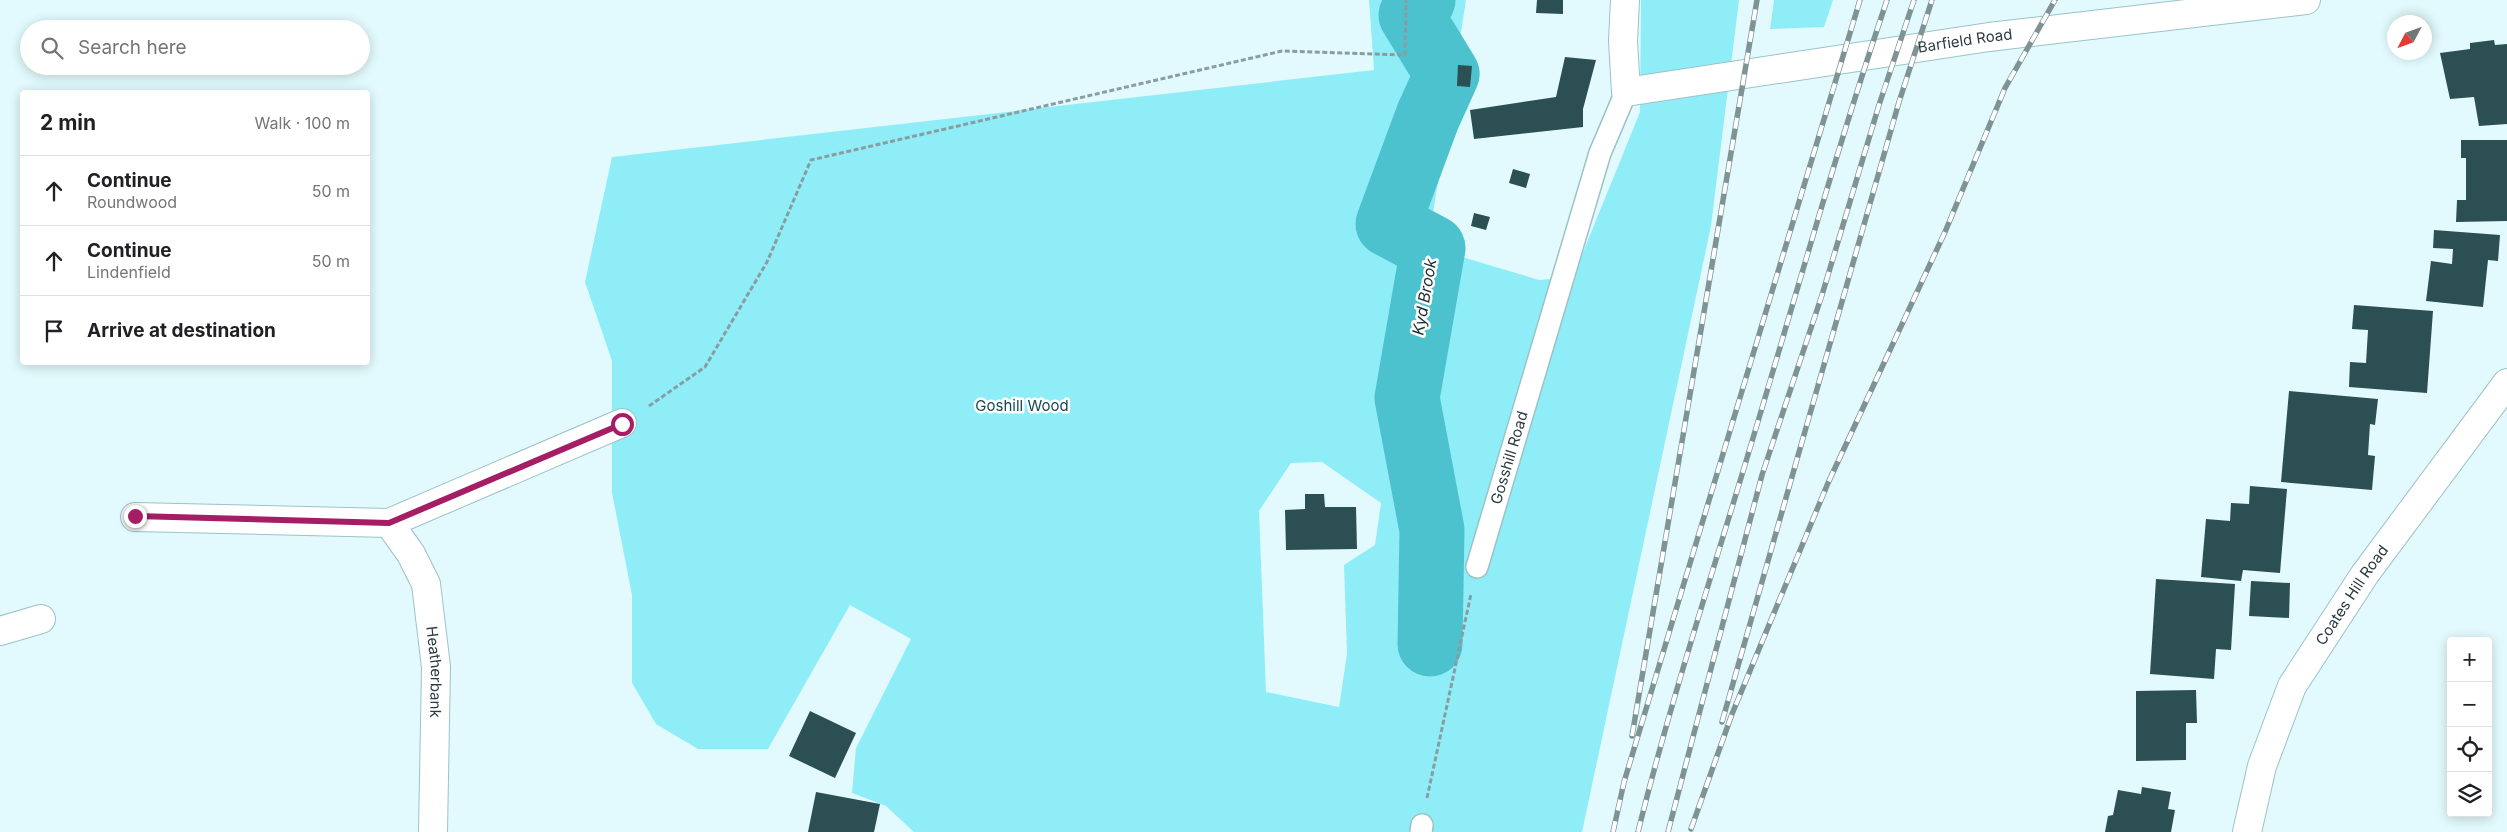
<!DOCTYPE html>
<meta charset="utf-8">
<style>
body{margin:0;font-family:Inter,sans-serif;background:#f6f6f6;color:#202124}
.controls{position:absolute;right:15px;bottom:15px;display:grid;overflow:hidden;border-radius:5px;box-shadow:0 2px 12px #0003}
.controls button{width:45px;height:45px;display:grid;place-items:center;padding:0;border:0;border-bottom:1px solid #e0e0e0;background:#fff;color:#202124;font:25px sans-serif}
.compass{position:absolute;left:2387px;top:15px;width:45px;height:45px;border-radius:50%;background:#fff;box-shadow:0 2px 12px #0003;rotate:229deg}
.stop{position:absolute;width:15px;height:15px;margin:-11px;border:4px solid #a51d65;border-radius:50%;background:#fff}
.stop.end{background:#a51d65;border-color:#fff;box-shadow:0 1px 5px #0008}
.list{margin:0;padding:0;list-style:none}
h2{display:flex;justify-content:space-between;align-items:center;height:65px;margin:0;padding:0 20px;font-size:21px}
h2 small{font-size:16px;font-weight:400;color:#757577}
.list li{display:grid;grid-template-columns:32px 1fr auto;gap:15px;align-items:center;box-sizing:border-box;height:70px;padding:0 20px;border-top:1px solid #e0e0e0}
.list b{display:block;font-size:19px;white-space:nowrap}
.list p{margin:0;font-size:16px;white-space:nowrap;color:#757577}
.list em{font-size:16px;font-style:normal;color:#757577}
.icon{flex:none;width:28px;height:28px;fill:none;stroke:currentColor;stroke-width:2;stroke-linecap:round;stroke-linejoin:round}
.map{position:relative;flex:none;width:2507px;height:832px;overflow:hidden}
.search{position:absolute;background:#fff;box-shadow:0 2px 12px #0003;left:20px;top:20px;width:350px;height:55px;display:flex;align-items:center;gap:12px;box-sizing:border-box;padding:0 18px;border-radius:28px;color:#757577;font-size:19px}
.panel{position:absolute;background:#fff;box-shadow:0 2px 12px #0003;left:20px;top:90px;width:350px;height:275px;border-radius:5px}
.map>svg:first-child{display:block}
</style>
<div class="map">
<svg width="2507" height="832" viewBox="0 0 2507 832">
<rect width="100%" height="100%" fill="#e2fafd"/>
<!-- green -->
<path fill="#8fedf8" fill-rule="evenodd" d="M1369 0H1466L1431 226 1442 251 1539 280 1573 277 1640 112 1641 0H1739L1711 226 1582 832H914L886 806 852 793 856 748 911 639 850 605 768 749H698L656 724 632 683V595L612 493V361L585 282 612 157 1374 70ZM1322 462 1381 503 1375 545 1344 565 1347 654 1339 707 1266 692 1259 511 1291 463Z
M1774 0H1833L1824 27 1770 29Z"/>
<g fill="none" stroke-linecap="round" stroke-linejoin="round">
<!-- river -->
<path stroke="#4cc2ce" stroke-width="65" d="M1423 0 1411 15 1447 74 1428 116 1388 224 1433 248 1407 398 1432 530 1430 644"/>
</g>
<!-- building -->
<path fill="#2b4f53" d="M1537 0H1563V14L1536 13Z
M2494 40 2495 45 2507 44V124L2479 126 2474 97 2450 99 2440 53 2470 49V43Z
M1565 57 1596 60 1583 109V127L1474 139 1470 110 1556 97Z
M1458 65 1472 66 1470 87 1457 86Z
M2461 140H2507V221L2456 222 2457 200H2466V158H2461Z
M1513 169 1530 174 1526 188 1509 183Z
M1474 213 1490 217 1486 230 1471 226Z
M2434 230 2500 235 2498 261 2488 260 2483 307 2426 301 2431 261 2452 264 2453 249 2433 248Z
M2354 305 2433 311 2427 393 2349 387 2350 362 2366 363 2368 330 2352 329Z
M2289 391 2378 399 2375 425 2370 424 2368 455 2375 456 2372 490 2281 482Z
M2250 486 2287 489 2280 573 2243 570 2241 581 2201 577 2206 519 2230 521 2231 503 2249 504Z
M1305 494H1324L1325 507H1356L1357 549 1286 550 1285 510 1305 509Z
M2156 579 2235 584 2231 650 2216 649 2214 679 2150 674Z
M2251 581 2290 583 2289 618 2249 616Z
M2196 690 2197 723H2186V760L2136 761V691Z
M810 711 856 733 835 778 789 756Z
M2142 787 2171 792 2168 809 2175 810 2171 832H2105L2108 816 2113 815 2118 790 2141 794Z
M816 792 880 804 874 832H808Z"/>
<g fill="none" stroke-linecap="round" stroke-linejoin="round">
<defs>
<g id="lane">
<path id="s1" d="M1477 567 1600 153 1626 92"/>
<path d="M1421 832 1422 825"/>
</g>
<g id="street">
<path id="s2" d="M1625 0 1623 41 1626 92 1989 37 2306 0"/>
<path d="M135 517 389 523 622 423"/>
<path id="s3" d="M389 523 411 554 426 584 436 667 433 832"/>
<path d="M0 631 41 619"/>
<path id="s4" d="M2247 832 2262 766 2292 686 2365 574 2507 383"/>
</g>
</defs>
<!-- lane casing -->
<use href="#lane" stroke="#9bc3c7" stroke-width="24"/>
<!-- street casing -->
<use href="#street" stroke="#9bc3c7" stroke-width="30"/>
<!-- path -->
<path stroke="#899da0" stroke-width="3" stroke-dasharray="5 2.5" stroke-linecap="butt" d="M649 406 705 367 767 262 811 160 1282 51 1405 55 1406 0
M1427 798 1471 594"/>
<!-- lane -->
<use href="#lane" stroke="#fff" stroke-width="21"/>
<!-- street -->
<use href="#street" stroke="#fff" stroke-width="28"/>
<defs>
<path id="rail" d="M1722 722 1899 102 1932 0
M1632 736 1757 0
M1691 829 1732 714 1828 483 1945 232 2005 88 2055 0
M1613 832 1624 782 1860 0
M1638 832C1671 699 1714 569 1753 438 1797 292 1838 145 1887 0
M1668 832 1762 475 1822 295 1879 105 1914 0"/>
</defs>
<!-- rail casing -->
<use href="#rail" stroke="#7f9395" stroke-width="5.5"/>
<!-- rail -->
<use href="#rail" stroke="#fff" stroke-width="4" stroke-dasharray="11" stroke-linecap="butt"/>
</g>
<g fill="none" stroke-linecap="round" stroke-linejoin="round">
<!-- route -->
<path stroke="#a51d65" stroke-width="6" d="M135 516 389 523 622 424"/>
</g>
<g text-anchor="middle" stroke-width="5" stroke-linejoin="round" paint-order="stroke">
<!-- street labels -->
<g font-size="15" fill="#2c3c3e" stroke="#fff">
<text dy="5" stroke="none"><textPath href="#s2" startOffset="435">Barfield Road</textPath></text>
<text dy="5" stroke="none"><textPath href="#s1" startOffset="114">Gosshill Road</textPath></text>
<text dy="5" stroke="none"><textPath href="#s4" startOffset="262">Coates Hill Road</textPath></text>
<text dy="5" stroke="none"><textPath href="#s3" startOffset="160">Heatherbank</textPath></text>
</g>
<!-- park labels -->
<g font-size="15" fill="#15494e" stroke="#fff">
<text x="1022" y="411">Goshill Wood</text>
</g>
<!-- water labels -->
<g font-size="16" font-style="italic" fill="#1a2e31" stroke="#fff">
<text transform="translate(1424 297) rotate(-80)" y="6">Kyd Brook</text>
</g>
</g>
</svg>
<div class="controls">
<button>+</button>
<button>−</button>
<button><svg class="icon" aria-label="locate" viewBox="0 0 24 24"><circle cx="12" cy="12" r="6"/><path d="M12 2v4M12 18v4M2 12h4M18 12h4"/></svg></button>
<button><svg class="icon" aria-label="layers" viewBox="0 0 24 24"><path d="M12 4l9 5-9 5-9-5zM3 14l9 5 9-5"/></svg></button>
</div>
<svg class="compass" viewBox="-18 -18 36 36"><path d="M0-13l5 13h-10z" fill="#e53935"/><path d="M0 13l5-13h-10z" fill="#757577"/></svg>
<div class="stop" style="left:622px;top:424px"></div>
<div class="stop end" style="left:135px;top:516px"></div>
<div class="search"><svg class="icon" aria-label="search" viewBox="0 0 24 24"><circle cx="10" cy="10" r="6"/><path d="M15 15l6 6"/></svg>Search here</div>
<section class="panel">
<h2>2 min<small>Walk · 100 m</small></h2>
<ul class="list">
<li><svg class="icon" aria-label="ahead" viewBox="0 0 24 24"><path d="M12 20V5M6 11l6-6 6 6"/></svg><div><b>Continue</b><p>Roundwood</p></div><em>50 m</em></li>
<li><svg class="icon" aria-label="ahead" viewBox="0 0 24 24"><path d="M12 20V5M6 11l6-6 6 6"/></svg><div><b>Continue</b><p>Lindenfield</p></div><em>50 m</em></li>
<li><svg class="icon" aria-label="arrive" viewBox="0 0 24 24"><path d="M6 21V4h12l-3 4 3 4H6"/></svg><div><b>Arrive at destination</b></div></li>
</ul>
</section>
</div>
